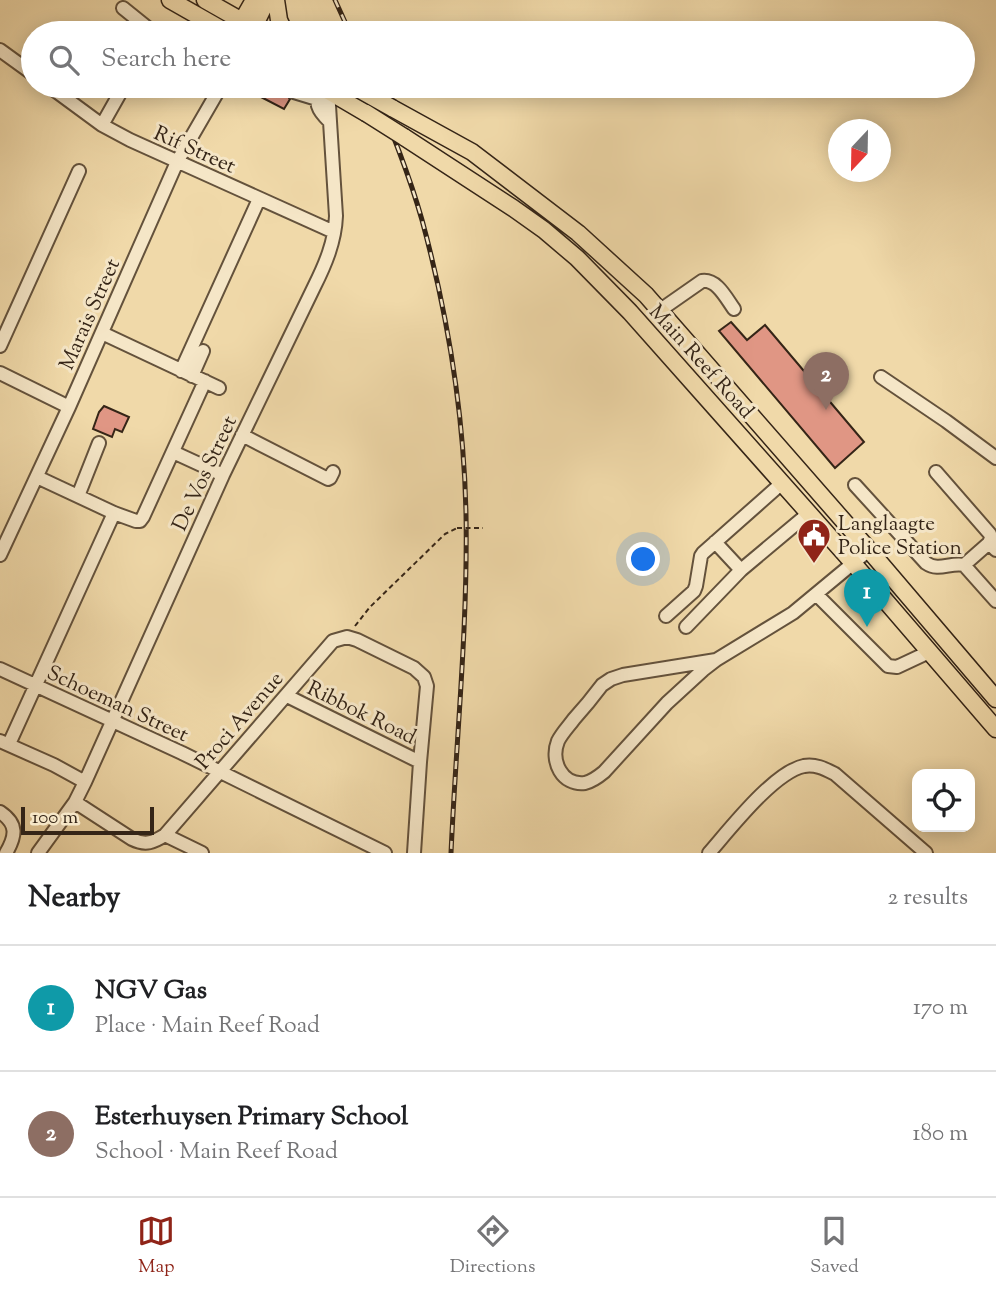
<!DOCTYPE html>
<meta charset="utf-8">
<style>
body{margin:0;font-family:"Sorts Mill Goudy",serif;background:#f2f2f2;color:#202124}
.controls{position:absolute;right:21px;bottom:21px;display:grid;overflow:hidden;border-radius:14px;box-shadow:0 4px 18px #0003}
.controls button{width:63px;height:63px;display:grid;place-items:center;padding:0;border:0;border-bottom:2px solid #e0e0e0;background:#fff;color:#202124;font:35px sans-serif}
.compass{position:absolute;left:828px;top:119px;width:63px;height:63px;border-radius:50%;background:#fff;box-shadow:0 4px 18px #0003;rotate:202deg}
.scale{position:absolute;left:21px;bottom:18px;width:133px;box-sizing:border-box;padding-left:7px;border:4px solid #352517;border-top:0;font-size:19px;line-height:24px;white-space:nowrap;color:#352517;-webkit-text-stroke:5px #f5e6c7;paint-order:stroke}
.you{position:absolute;left:644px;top:560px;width:24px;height:24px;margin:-18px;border:5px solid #fff;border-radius:50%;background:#1a73e8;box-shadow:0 0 0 10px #1a73e833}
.badge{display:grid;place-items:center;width:46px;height:46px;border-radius:50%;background:#8f2418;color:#fff;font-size:23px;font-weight:700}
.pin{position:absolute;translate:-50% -58px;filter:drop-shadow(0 2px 4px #0008)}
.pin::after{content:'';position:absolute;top:37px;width:24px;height:21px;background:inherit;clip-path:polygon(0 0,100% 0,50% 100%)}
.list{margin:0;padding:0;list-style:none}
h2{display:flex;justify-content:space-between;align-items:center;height:91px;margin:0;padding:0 28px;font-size:30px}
h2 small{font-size:23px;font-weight:400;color:#757577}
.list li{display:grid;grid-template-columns:46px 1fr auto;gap:21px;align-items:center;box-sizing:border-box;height:126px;padding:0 28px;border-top:2px solid #e0e0e0}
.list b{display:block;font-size:26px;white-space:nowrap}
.list p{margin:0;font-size:23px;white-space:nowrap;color:#757577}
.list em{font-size:23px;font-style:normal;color:#757577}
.icon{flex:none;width:38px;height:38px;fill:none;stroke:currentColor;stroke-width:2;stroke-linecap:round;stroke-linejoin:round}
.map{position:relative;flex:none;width:996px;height:853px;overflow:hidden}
.search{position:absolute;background:#fff;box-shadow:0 4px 18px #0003;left:21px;right:21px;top:21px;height:77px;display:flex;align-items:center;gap:18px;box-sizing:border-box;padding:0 24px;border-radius:38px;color:#757577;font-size:26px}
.sheet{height:343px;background:#fff}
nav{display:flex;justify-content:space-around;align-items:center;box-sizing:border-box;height:98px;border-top:2px solid #e0e0e0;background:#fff;font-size:19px;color:#757577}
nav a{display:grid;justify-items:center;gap:4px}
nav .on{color:#8f2418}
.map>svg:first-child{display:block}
</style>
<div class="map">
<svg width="996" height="853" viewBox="0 0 996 853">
<rect width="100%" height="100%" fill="#f0d9a9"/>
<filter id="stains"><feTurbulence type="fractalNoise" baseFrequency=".00286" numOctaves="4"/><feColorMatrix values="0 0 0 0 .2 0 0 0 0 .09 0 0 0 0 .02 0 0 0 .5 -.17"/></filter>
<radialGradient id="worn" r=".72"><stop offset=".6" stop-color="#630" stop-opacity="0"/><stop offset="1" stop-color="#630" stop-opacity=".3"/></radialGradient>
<!-- building -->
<path fill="#e09684" stroke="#352517" stroke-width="2" d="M268 86H288L285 93 290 99 284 109 261 97Z
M731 322 747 340 765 325 864 442 835 468 719 331Z
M104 406 129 417 122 432 115 429 112 437 93 429 99 412Z"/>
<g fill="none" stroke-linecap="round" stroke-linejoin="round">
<!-- minor-tunnel -->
<path stroke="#cbb58c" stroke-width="12" stroke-dasharray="12 6" stroke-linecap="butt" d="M281 86 294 92"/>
<defs>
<path id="minor" d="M123 8 154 33
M0 50 33 74
M49 86 102 125 130 140 334 232
M318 86C316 104 316 109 330 122
M294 92 317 99
M102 125 124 86
M659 311 702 281C717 279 726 298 734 309
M102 333 219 388
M0 346 79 171
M181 371 259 199
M0 373 69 407
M192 376 203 351
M881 377 946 421 996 458
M242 435 328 479 330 478 333 472
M173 452 223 475
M936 472 990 534 991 538 989 543
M37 477 114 513 136 521H140L143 517 205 381
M855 485 926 563C939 572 950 562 964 565L996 601
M78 496 99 443
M715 542 741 570
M0 555 69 407 177 162 221 86
M964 565 989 543 996 550
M816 594 888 666 897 667 929 652
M666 616 694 591 696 586 701 556 703 553 782 483
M686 627 741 570 809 513
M716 660 623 675 611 679 602 685C593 697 584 708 574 719 569 726 562 733 558 741 550 761 562 786 585 783 593 781 598 777 604 772L667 703 703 670 716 660 793 613 869 550
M0 669 182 753 385 853
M287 696 420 762
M0 741 54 765 85 782
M9 744 114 513
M75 802 132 839C146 846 154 842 165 835L333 641 347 637 357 640 414 668 424 677 427 686 420 762 414 853
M0 812C18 824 16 836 6 853
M165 835 202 853
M38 853 75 802 85 782 223 475 314 287C325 265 335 242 336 216L328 90
M709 853C730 829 774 772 804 766 816 764 825 769 835 774L926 853"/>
<path id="major" d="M170 0 228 33
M205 0 263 33
M276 0 279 20 285 33
M238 28 254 0
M251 33 267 0
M320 86 366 113
M392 108 472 152 578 233 646 295 869 550 996 699
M404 137 513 208 544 230 577 258 630 312 853 563 996 729"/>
</defs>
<!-- minor casing -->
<use href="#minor" stroke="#64523c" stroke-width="16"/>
<!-- major casing -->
<use href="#major" stroke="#352517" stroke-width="19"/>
<!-- path -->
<path stroke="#352517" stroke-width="2" stroke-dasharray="5 3.5" stroke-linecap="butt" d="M355 626 370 607 445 534 457 528"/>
<!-- minor -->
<use href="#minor" stroke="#f5e6c7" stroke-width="12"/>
<!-- major -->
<use href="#major" stroke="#f0d9a9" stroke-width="16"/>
<defs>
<path id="rail" d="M335 0 350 33
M373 86C391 130 409 174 422 220 448 316 464 415 466 514 468 627 456 740 451 853"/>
</defs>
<!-- rail casing -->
<use href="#rail" stroke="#352517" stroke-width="5"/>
<!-- rail -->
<use href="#rail" stroke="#f5e6c7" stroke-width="2.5" stroke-dasharray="8" stroke-linecap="butt"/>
<defs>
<path id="major-bridge" d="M353 86 392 108
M366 113 404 137"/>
</defs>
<!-- major-bridge casing -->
<use href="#major-bridge" stroke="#352517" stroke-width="19" stroke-linecap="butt"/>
<!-- path-bridge -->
<path stroke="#352517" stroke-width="2" stroke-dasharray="5 3.5" stroke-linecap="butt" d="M457 528H483"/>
<!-- major-bridge -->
<use href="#major-bridge" stroke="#f0d9a9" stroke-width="16"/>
</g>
<!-- icons -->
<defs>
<symbol id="civic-pin" viewBox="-11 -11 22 30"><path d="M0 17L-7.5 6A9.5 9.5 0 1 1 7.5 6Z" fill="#8f2418" stroke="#f5e6c7"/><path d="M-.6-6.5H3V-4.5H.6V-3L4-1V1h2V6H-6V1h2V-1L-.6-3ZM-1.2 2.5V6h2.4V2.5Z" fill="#fff"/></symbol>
</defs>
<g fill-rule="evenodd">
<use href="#civic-pin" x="795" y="516" width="38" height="52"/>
</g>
<g text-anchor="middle" stroke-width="6" stroke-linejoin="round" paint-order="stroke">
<!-- street labels -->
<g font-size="21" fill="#352517" stroke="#f5e6c7">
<text transform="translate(195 149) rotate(24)" y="7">Rif Street</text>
<text transform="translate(89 314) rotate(-66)" y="7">Marais Street</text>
<text transform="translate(702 361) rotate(48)" y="7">Main Reef Road</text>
<text transform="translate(204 473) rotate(-65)" y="7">De Vos Street</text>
<text transform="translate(118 703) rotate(25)" y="7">Schoeman Street</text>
<text transform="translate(362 712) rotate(26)" y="7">Ribbok Road</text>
<text transform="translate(239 720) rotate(-49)" y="7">Proci Avenue</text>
</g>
<!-- poi labels -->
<g font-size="21" fill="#352517" stroke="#f5e6c7" text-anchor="start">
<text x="838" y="530">Langlaagte<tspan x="838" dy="24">Police Station</tspan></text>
</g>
</g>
<rect width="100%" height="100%" filter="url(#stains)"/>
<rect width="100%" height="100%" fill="url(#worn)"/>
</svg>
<div class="controls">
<button><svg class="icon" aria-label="locate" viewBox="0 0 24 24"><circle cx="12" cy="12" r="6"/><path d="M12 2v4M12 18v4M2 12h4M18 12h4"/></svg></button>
</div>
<svg class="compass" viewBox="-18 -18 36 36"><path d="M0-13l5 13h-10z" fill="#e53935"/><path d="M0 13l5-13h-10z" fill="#757577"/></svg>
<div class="scale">100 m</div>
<div class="you"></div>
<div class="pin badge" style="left:867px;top:627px;background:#0f9aa8">1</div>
<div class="pin badge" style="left:826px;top:410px;background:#8d6e63">2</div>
<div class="search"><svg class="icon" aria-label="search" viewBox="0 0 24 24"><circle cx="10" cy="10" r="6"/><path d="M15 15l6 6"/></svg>Search here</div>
</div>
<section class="sheet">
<h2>Nearby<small>2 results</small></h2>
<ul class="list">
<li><span class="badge" style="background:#0f9aa8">1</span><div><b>NGV Gas</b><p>Place · Main Reef Road</p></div><em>170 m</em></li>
<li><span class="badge" style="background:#8d6e63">2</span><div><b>Esterhuysen Primary School</b><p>School · Main Reef Road</p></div><em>180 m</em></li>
</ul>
</section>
<nav>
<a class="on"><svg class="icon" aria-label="map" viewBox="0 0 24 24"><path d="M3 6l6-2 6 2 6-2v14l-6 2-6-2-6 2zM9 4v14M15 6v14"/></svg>Map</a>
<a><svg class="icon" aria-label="directions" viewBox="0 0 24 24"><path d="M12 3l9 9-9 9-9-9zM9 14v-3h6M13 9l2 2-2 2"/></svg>Directions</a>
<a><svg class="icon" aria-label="saved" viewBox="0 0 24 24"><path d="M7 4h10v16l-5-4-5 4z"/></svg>Saved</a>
</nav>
